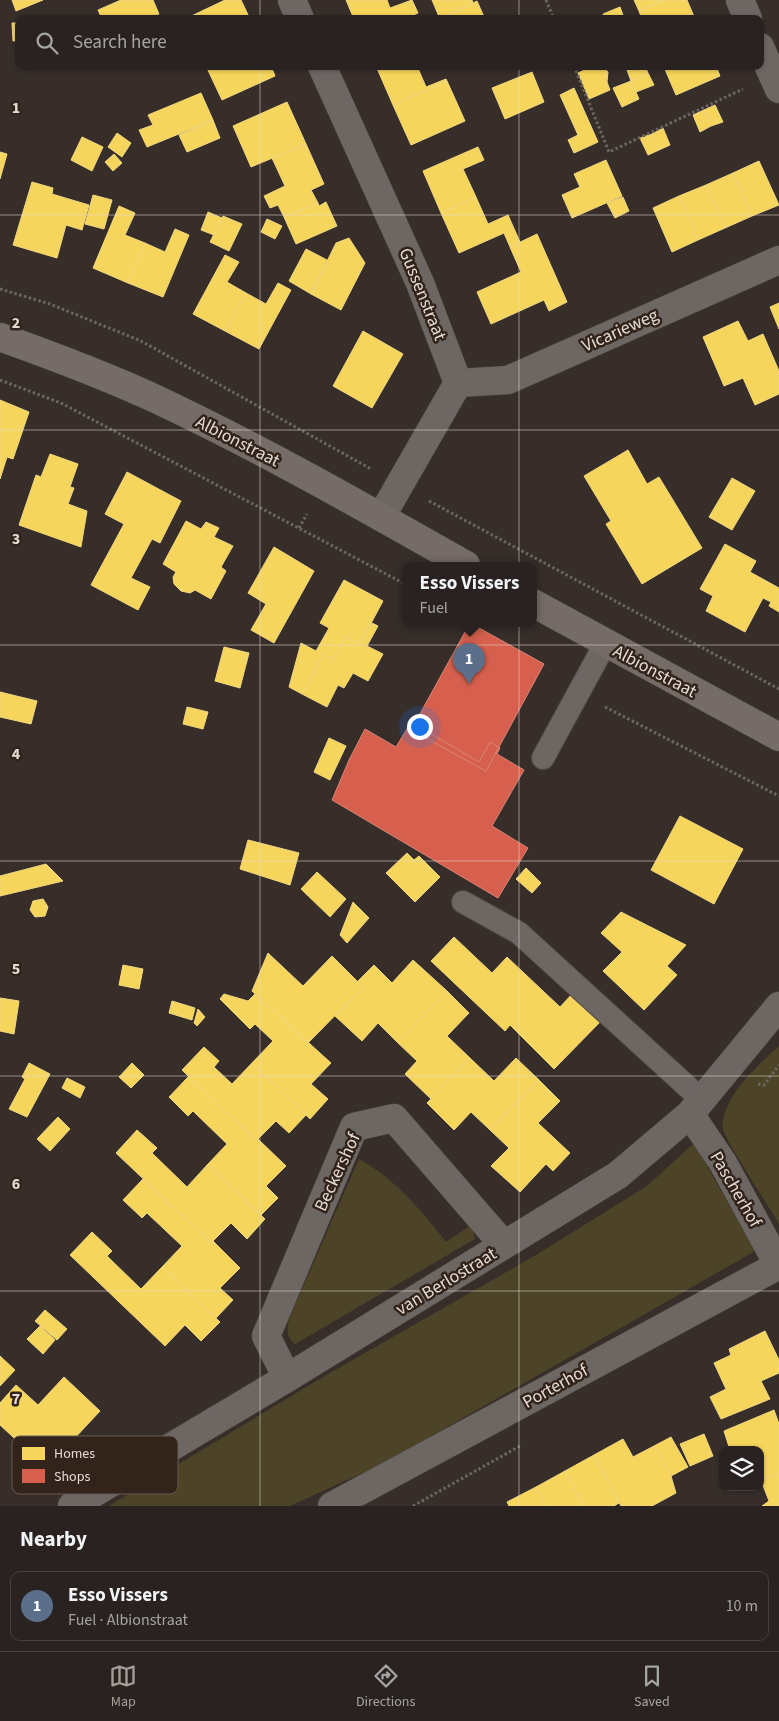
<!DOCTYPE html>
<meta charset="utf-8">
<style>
body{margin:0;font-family:"Source Sans 3",sans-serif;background:#352f2d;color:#f1f3f6}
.controls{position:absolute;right:15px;bottom:15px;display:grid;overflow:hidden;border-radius:10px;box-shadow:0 1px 4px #0004}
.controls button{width:45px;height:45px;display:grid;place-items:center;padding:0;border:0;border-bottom:1px solid #453f3e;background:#292220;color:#f1f3f6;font:25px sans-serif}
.you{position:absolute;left:419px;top:726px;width:18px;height:18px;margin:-12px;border:4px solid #fff;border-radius:50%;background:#1a73e8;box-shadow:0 0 0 8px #1a73e833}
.badge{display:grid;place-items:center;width:32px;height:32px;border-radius:50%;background:#a89e99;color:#fff;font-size:16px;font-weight:700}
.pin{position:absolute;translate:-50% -41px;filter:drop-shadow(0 1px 2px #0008)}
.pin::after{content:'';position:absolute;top:26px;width:18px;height:15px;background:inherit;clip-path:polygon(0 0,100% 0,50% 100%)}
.popup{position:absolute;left:402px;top:562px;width:135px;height:65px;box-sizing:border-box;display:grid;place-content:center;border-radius:10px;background:#292220;filter:drop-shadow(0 1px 4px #0005);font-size:16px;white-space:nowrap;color:#a5a4a5}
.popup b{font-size:19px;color:#f1f3f6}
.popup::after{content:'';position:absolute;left:50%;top:100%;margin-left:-10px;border:10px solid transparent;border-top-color:#292220}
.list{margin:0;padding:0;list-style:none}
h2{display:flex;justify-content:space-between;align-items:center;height:65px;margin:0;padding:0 20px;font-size:21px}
h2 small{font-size:16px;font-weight:400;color:#a5a4a5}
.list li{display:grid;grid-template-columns:32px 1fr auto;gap:15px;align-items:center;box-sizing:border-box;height:70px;margin:0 10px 10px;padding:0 10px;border:1px solid #453f3e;border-radius:10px}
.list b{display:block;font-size:19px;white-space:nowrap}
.list p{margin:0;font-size:16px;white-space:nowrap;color:#a5a4a5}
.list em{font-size:16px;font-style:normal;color:#a5a4a5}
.icon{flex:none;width:28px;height:28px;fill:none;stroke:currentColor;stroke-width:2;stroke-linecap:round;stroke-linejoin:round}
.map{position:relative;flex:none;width:779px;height:1506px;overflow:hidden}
.search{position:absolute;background:#292220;box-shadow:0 1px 4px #0004;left:15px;right:15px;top:15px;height:55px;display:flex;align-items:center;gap:12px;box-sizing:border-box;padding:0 18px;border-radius:10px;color:#a5a4a5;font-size:19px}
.sheet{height:145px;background:#292220}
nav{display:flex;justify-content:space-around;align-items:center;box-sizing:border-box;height:70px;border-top:1px solid #453f3e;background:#292220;font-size:14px;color:#a5a4a5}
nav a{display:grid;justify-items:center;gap:2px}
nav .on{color:#a89e99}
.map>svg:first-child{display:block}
</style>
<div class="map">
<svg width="779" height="1506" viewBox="0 0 779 1506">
<rect width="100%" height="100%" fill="#372e2a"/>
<!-- green -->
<path fill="#4d4427" d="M779 1046V1224C771 1210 724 1138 723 1129 720 1099 759 1064 779 1046Z
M694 1143 755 1251 384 1463 290 1506H109L323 1377 536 1255 647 1186Z
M359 1159C394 1178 421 1210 446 1242L471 1225 475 1239 295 1344C286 1337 287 1330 289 1319Z"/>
<!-- homes -->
<path fill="#f6d55c" stroke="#f1d780" d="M12 0H43L16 11Z
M121 0H153L159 14 148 19H102L98 10Z
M225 0H241L250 19H185Z
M346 0H387L390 8 412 0 418 13 404 19H354Z
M432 0H472L473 3 440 19Z
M634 0H664L639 11Z
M664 0H687L695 19H642L639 11Z
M477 1 485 19H440Z
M620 7 624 18 605 19 603 14Z
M12 23H19V41H13Z
M206 66H271L275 76 222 100Z
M376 66H417L426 87 446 79 447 81 393 105Z
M593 66H602L608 72 607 82 610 90 589 99 578 73Z
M635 66H645L648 73 631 81 627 70Z
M667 66H716L720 76 676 95 664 67Z
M532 72 544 102 505 119 492 88Z
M648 73 654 85 636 92 631 81Z
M447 81 465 121 411 145 393 105Z
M631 81 639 99 622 107 613 88Z
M574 88 598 142 574 153 568 140 578 135 560 95Z
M201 93 213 120 147 147 139 130 153 125 148 115Z
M287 102 306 144 251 167 233 126Z
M715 105 723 122 711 126 704 110Z
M704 110 711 126 700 132 693 115Z
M213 120 220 138 187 152 179 135Z
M663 128 670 145 659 150 652 134Z
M117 133 131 143 122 157 108 147Z
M652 134 659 150 648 155 640 138Z
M82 137 103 147 92 171 71 160Z
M306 144 324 184 311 190 318 203 284 217 278 205 270 208 264 196 285 186 272 158Z
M478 147 484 160 463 169 476 197 441 213 423 171Z
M0 152 7 154 0 179Z
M114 154 122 163 113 171 105 162Z
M606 160 622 196 572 218 562 195 580 187 574 174Z
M759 161 779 205 752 216 733 173Z
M733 173 752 216 725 228 706 185Z
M32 182 53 188 52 194 89 205 82 230 66 225 57 258 13 245Z
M706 185 725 228 698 240 679 196Z
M93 195 112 200 104 229 85 224Z
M679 196 698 240 672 252 653 208Z
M476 197 488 224 508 215 520 242 510 247 504 233 459 253 441 213Z
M623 197 629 211 615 218 607 203Z
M326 202 337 226 296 244 284 217 318 203 319 206Z
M119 206 135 213 125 235 145 243 128 283 93 268Z
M208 212 222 218 214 235 201 230Z
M223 216 242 224 229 251 210 242Z
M267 219 282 226 275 239 261 232Z
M175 229 189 235 163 297 128 283 145 243 165 252Z
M537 234 567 302 549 311 544 300 491 324 477 292 521 272 510 247Z
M349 238 365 263 341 310 311 294 336 243Z
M306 249 327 260 311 294 289 281Z
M225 255 239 262 227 282 246 293 225 331 193 314Z
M278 283 291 290 259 349 225 331 246 293 266 304Z
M779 303V329L770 307Z
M738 321 748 341 763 334 779 371V394L755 405 743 378 724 386 703 337Z
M363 331 403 354 372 408 333 386Z
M0 400 29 412 13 459 7 457 0 479Z
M628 450 647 484 659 477 702 548 642 584 606 524 611 521 584 476Z
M50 454 78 464 70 487 74 488 68 504 87 511 81 547 19 525 36 475 41 477Z
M127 472 181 501 160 543 152 539 131 578 150 587 138 610 91 585 124 524 105 514Z
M732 478 755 491 732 530 709 517Z
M186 521 201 529 206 522 219 528 214 537 233 546 221 567 226 571 211 599 195 590 190 593 181 591 174 584 173 577 176 572 163 564Z
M725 544 756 561 750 572 779 588V612L769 606 771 602 763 598 745 632 706 611 713 596 700 589Z
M274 547 314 571 274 643 251 630 266 604 248 593Z
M344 580 383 601 360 644 345 636 333 660 323 655 302 694 289 687 301 643 316 651 329 628 320 623Z
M372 623 378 626 367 646 383 654 368 681 353 673 344 688 338 685 327 707 302 694 323 655 333 660 345 636 360 644Z
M224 647 249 653 240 688 215 681Z
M0 692 37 701 31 724 0 717Z
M187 707 208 712 203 729 183 724Z
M329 738 346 746 330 780 314 772Z
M680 816 743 849 714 904 651 870Z
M248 840 299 853 290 885 240 869Z
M407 853 414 860 419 856 440 877 415 902 386 873Z
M46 864 63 881 0 896V876Z
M526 868 541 883 532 893 516 879Z
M317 872 346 899 330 917 301 889Z
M43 899 48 907 45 916 35 917 30 910 33 901Z
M353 902 369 918 347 943 340 935Z
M621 912 686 945 667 966 677 975 644 1010 603 971 622 952 601 933Z
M454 937 492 973 507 957 560 1007 573 993 602 1020 554 1069 510 1025 505 1031 431 961Z
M268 953 303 986 332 956 363 987 308 1043 252 991Z
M413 960 447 991 397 1042 378 1023 362 1041 335 1016 363 987 358 981 374 965 392 983Z
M123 965 143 969 139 989 119 985Z
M447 991 469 1013 447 1036 470 1058 431 1099 405 1074 417 1061 397 1042Z
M224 994 248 1001 255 994 331 1063 311 1084 328 1099 310 1119 252 1063 273 1041 255 1024 250 1029 220 999Z
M0 998 19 1001 14 1034 0 1031Z
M172 1001 195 1008 192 1020 169 1013Z
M198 1009 205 1017 197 1026 194 1023Z
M204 1047 219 1061 214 1067 232 1084 252 1063 306 1115 289 1133 276 1121 256 1141 182 1070Z
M470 1058 494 1081 516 1058 539 1080 490 1130 471 1112 454 1130 427 1103Z
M29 1063 50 1074 27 1117 9 1109 25 1079 22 1077Z
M132 1063 144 1075 131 1088 119 1077Z
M189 1076 256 1141 258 1139 286 1166 266 1186 278 1198 261 1215 208 1164 227 1144 193 1111 188 1116 169 1097Z
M67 1078 85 1087 80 1098 62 1088Z
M539 1080 560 1101 538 1123 570 1153 553 1171 546 1164 520 1192 491 1166 509 1148 490 1130Z
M58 1117 70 1129 50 1151 37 1139Z
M137 1130 157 1148 152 1153 187 1187 208 1164 265 1219 247 1239 231 1223 211 1243 116 1153Z
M143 1179 211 1243 213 1241 240 1268 220 1288 233 1300 216 1318 162 1267 182 1246 147 1213 142 1218 123 1200Z
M92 1232 112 1251 107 1256 141 1289 162 1267 220 1322 201 1341 185 1325 165 1346 70 1255Z
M45 1310 67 1329 57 1340 35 1321Z
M40 1326 55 1340 43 1354 27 1339Z
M765 1331 779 1360V1373L761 1381 770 1399 721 1419 710 1397 726 1389 714 1363 731 1355 729 1349Z
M0 1356 15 1370 0 1386Z
M64 1377 100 1411 73 1440 67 1435 57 1446 54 1443 38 1460 0 1425V1403L16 1385 38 1405Z
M774 1410 779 1424V1474L761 1480 760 1450H730L724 1431Z
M704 1434 713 1456 690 1466 680 1444Z
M671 1437 688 1467 671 1476 654 1446Z
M623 1439 633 1457 654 1446 671 1476 676 1493 652 1506H621L594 1455Z
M594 1455 619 1503 614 1506H583L565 1471Z
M565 1471 583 1506H546L536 1487Z
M779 1474V1506H762L769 1501 761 1480Z
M536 1487 546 1506H509L507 1502Z"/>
<!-- shops -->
<path fill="#d6604d" stroke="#da8576" d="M470 623 544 664 486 771 411 730Z
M411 722 479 762 490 742 500 748 497 754 524 770 492 826 528 848 498 898 332 800 349 760 365 729 396 747Z"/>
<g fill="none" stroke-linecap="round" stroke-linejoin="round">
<defs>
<path id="lane" d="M543 758 605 644
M463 902 519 933 702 1100"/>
<path id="street" d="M292 0 300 19
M740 0 748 19
M760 47 779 89
M322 66 420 283 458 383 381 517
M458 383 508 380 779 260
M690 1114 723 1163 779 1266
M287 1378 266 1336 354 1127 394 1118 504 1245
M72 1506 287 1378 618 1175 690 1114 779 1006
M332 1506 779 1265"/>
<path id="secondary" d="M0 337C53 356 107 376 158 400 264 450 365 508 466 565
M533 603 779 737"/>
</defs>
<!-- lane casing -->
<use href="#lane" stroke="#524a46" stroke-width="24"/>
<!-- street casing -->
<use href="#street" stroke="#524a46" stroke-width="29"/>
<!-- secondary casing -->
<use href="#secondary" stroke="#524a46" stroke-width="29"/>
<!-- path -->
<path stroke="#6c6663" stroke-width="3" stroke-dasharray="2.5 2.5" stroke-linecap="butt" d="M546 0 554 19
M574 66 609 152 743 89
M0 289 50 304 141 341 371 469
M0 380 61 403 405 584
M429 501 779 689
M299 528 307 514
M605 707 779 796
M758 1084 764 1085 779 1065
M413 1506 520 1446"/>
<!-- lane -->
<use href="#lane" stroke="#6d6764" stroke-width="22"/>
<!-- street -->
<use href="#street" stroke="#6d6764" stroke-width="28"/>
<!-- secondary -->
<use href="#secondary" stroke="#756b67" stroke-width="28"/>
</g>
<!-- grid -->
<path fill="none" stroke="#e5dbd5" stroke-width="1" stroke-opacity="0.55" d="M260 0V19M519 0V19M260 66V1506M519 66V1506M0 215H779M0 430H779M0 645H779M0 861H779M0 1076H779M0 1291H779"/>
<g text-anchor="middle" stroke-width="5" stroke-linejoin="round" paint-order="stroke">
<!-- street labels -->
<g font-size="18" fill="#e5dbd5" stroke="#32241b">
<text transform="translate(423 294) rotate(68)" y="6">Gussenstraat</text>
<text transform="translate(620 330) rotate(-24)" y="6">Vicarieweg</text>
<text transform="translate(238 441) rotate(27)" y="6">Albionstraat</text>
<text transform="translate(655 671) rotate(28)" y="6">Albionstraat</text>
<text transform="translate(337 1172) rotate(-65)" y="6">Beckershof</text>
<text transform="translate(736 1189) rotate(60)" y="6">Pascherhof</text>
<text transform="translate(446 1281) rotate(-31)" y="6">van Berlostraat</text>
<text transform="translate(555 1386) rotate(-29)" y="6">Porterhof</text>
</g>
</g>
<!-- legend -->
<rect x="12" y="1436" width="166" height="58" rx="8" fill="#32241b" stroke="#685b53" stroke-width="1"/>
<rect x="22" y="1447" width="23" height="13" fill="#f6d55c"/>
<rect x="22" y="1469" width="23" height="14" fill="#d6604d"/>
<g font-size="14" fill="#e5dbd5">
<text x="54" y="1458">Homes</text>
<text x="54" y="1481">Shops</text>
</g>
<g font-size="16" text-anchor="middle" font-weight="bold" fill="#e5dbd5" stroke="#32241b" stroke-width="5" stroke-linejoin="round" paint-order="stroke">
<text x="16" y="113">1</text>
<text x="16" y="328">2</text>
<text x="16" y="544">3</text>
<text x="16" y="759">4</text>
<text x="16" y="974">5</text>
<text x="16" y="1189">6</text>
<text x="16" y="1404">7</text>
</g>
</svg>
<div class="controls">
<button><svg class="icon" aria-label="layers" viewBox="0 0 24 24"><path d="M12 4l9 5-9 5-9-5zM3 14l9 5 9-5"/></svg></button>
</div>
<div class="you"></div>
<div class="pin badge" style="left:469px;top:684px;background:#5c6f8a">1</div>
<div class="popup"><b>Esso Vissers</b>Fuel</div>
<div class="search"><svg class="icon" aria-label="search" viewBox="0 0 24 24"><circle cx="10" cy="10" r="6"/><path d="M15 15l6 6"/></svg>Search here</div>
</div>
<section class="sheet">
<h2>Nearby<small></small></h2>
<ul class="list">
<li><span class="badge" style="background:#5c6f8a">1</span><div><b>Esso Vissers</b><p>Fuel · Albionstraat</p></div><em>10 m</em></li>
</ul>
</section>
<nav>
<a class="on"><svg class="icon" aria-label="map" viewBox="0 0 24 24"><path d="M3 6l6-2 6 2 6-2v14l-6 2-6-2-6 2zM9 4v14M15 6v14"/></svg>Map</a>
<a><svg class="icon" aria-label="directions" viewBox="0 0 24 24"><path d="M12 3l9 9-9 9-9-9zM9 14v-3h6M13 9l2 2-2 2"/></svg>Directions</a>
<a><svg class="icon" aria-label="saved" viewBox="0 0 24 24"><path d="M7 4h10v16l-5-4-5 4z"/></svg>Saved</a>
</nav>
